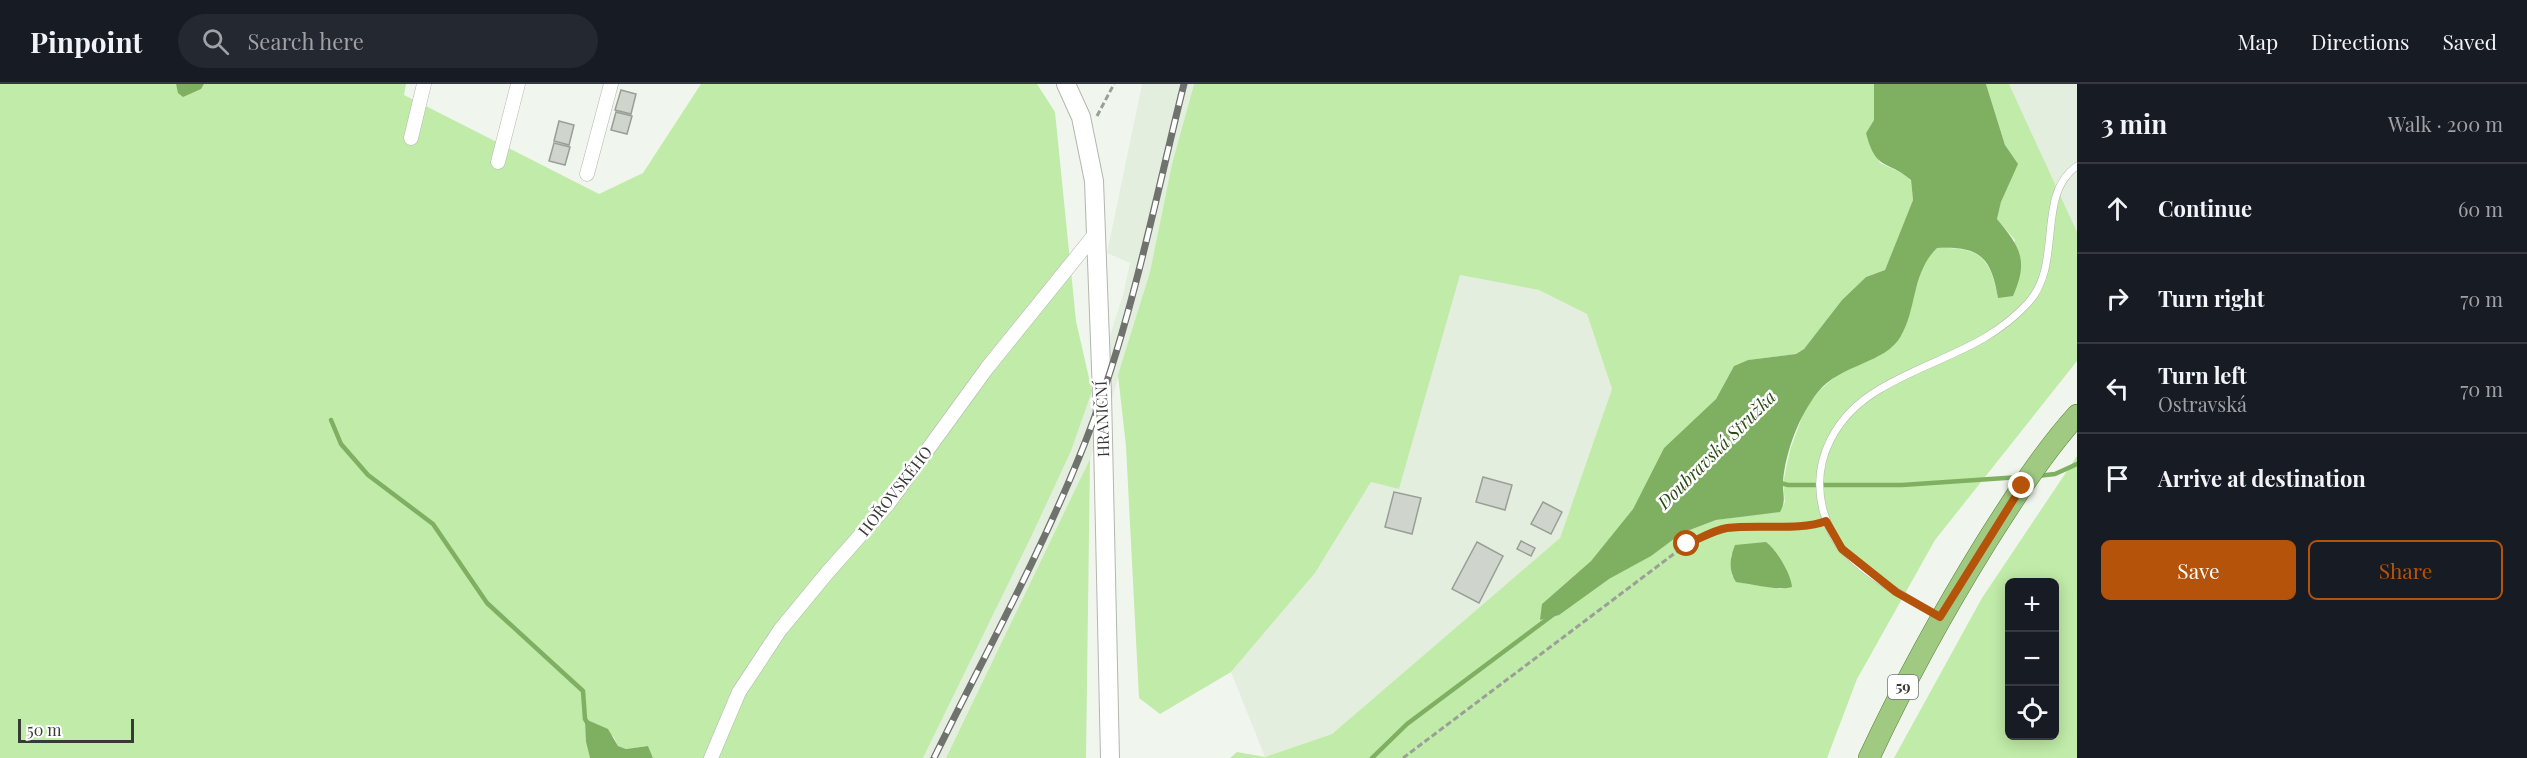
<!DOCTYPE html>
<meta charset="utf-8">
<style>
body{margin:0;font-family:"Playfair Display",serif;background:#242831;color:#f1f3f6}
.controls{position:absolute;right:18px;bottom:18px;display:grid;overflow:hidden;border-radius:9px;box-shadow:0 3px 15px #0003}
.controls button{width:54px;height:54px;display:grid;place-items:center;padding:0;border:0;border-bottom:2px solid #363941;background:#171b24;color:#f1f3f6;font:30px sans-serif}
.scale{position:absolute;left:18px;bottom:15px;width:116px;box-sizing:border-box;padding-left:6px;border:3px solid #383a37;border-top:0;font-size:16px;line-height:21px;white-space:nowrap;color:#383a37;-webkit-text-stroke:4px #fff;paint-order:stroke}
.stop{position:absolute;width:18px;height:18px;margin:-14px;border:4px solid #b45309;border-radius:50%;background:#fff}
.stop.end{background:#b45309;border-color:#fff;box-shadow:0 2px 6px #0008}
.list{margin:0;padding:0;list-style:none}
h2{display:flex;justify-content:space-between;align-items:center;height:78px;margin:0;padding:0 24px;font-size:26px}
h2 small{font-size:20px;font-weight:400;color:#9ea1a6}
.list li{display:grid;grid-template-columns:39px 1fr auto;gap:18px;align-items:center;box-sizing:border-box;height:90px;padding:0 24px;border-top:2px solid #363941}
.list b{display:block;font-size:22px;white-space:nowrap}
.list p{margin:0;font-size:20px;white-space:nowrap;color:#9ea1a6}
.list em{font-size:20px;font-style:normal;color:#9ea1a6}
.actions{display:flex;gap:12px;padding:18px 24px}
.actions a{flex:1;padding:14px 0;border:2px solid #b45309;border-radius:9px;text-align:center;font-size:21px;color:#b45309}
.actions .main{background:#b45309;color:#fff}
.icon{flex:none;width:33px;height:33px;fill:none;stroke:currentColor;stroke-width:2;stroke-linecap:round;stroke-linejoin:round}
.map{position:relative;flex:none;width:2077px;height:674px;overflow:hidden}
header{display:flex;align-items:center;gap:36px;box-sizing:border-box;height:84px;padding:0 30px;background:#171b24;border-bottom:2px solid #363941}
header strong{font-size:28px}
nav{display:flex;gap:33px;margin-inline-start:auto;font-size:21px}
.search{width:420px;height:54px;background:#242831;display:flex;align-items:center;gap:15px;box-sizing:border-box;padding:0 21px;border-radius:33px;color:#9ea1a6;font-size:22px}
main{display:flex}
aside{flex:1;background:#171b24}
.map>svg:first-child{display:block}
</style>
<header>
<strong>Pinpoint</strong>
<div class="search"><svg class="icon" aria-label="search" viewBox="0 0 24 24"><circle cx="10" cy="10" r="6"/><path d="M15 15l6 6"/></svg>Search here</div>
<nav><a>Map</a><a>Directions</a><a>Saved</a></nav>
</header>
<main>
<div class="map">
<svg width="2077" height="674" viewBox="0 0 2077 674">
<rect width="100%" height="100%" fill="#f0f6ed"/>
<!-- built -->
<path fill="#e4eede" d="M1142 0H1194L1172 80 1150 188 1112 314 1090 375 1051 460 946 674H923L1032 451 1071 367 1092 307 1123 211 1130 179 1107 169Z
M2009 0H2077V148Z
M1460 191 1539 206 1587 230 1612 305 1560 454 1332 650 1265 673 1231 588 1315 489 1371 398 1399 405Z"/>
<!-- green -->
<path fill="#c0eba8" fill-rule="evenodd" d="M0 0H176V2L201 5 204 0H406L404 11 599 110 643 89 701 0H1037L1055 28 1076 237 1092 307 1071 367 1032 451 923 674H653L648 662 626 665 618 662 614 653 586 635V658L590 674H0Z
M1194 0H1874V36L1866 49 1880 79 1904 90 1911 97 1913 116 1885 186 1866 193 1842 216 1804 265 1796 270 1748 276 1734 282 1716 315 1664 364 1633 425 1591 477 1542 520 1609 495 1650 472 1682 449 1716 436 1780 427 1785 418 1783 399 1790 366 1805 325 1820 306 1838 290 1879 272 1902 251 1925 175 1937 164C1980 163 1990 173 1998 214L2015 156 1997 135 2001 118 2017 80 2005 61 1986 0H2009L2077 148V277L1935 456 1857 595 1827 674H1230L1237 668 1265 673 1332 650 1560 454 1612 305 1587 230 1539 206 1460 191 1399 405 1371 398 1315 489 1231 588 1160 630 1139 614 1126 362 1118 291 1150 188 1172 80ZM1731 470 1784 505 1747 500 1732 492Z
M2077 372V674H1894L1982 514ZM2010 498H2054V652H2010Z
M1090 375 1086 674H946Z"/>
<!-- water -->
<path fill="#7fb061" d="M176 0H204L201 5 183 13 178 9Z
M1874 0H1986L2005 61 2018 80 2001 118 1997 135C2020 163 2029 176 2013 212L1998 214C1991 173 1980 162 1937 164 1912 188 1917 224 1901 252 1885 280 1840 280 1818 308 1799 332 1786 366 1783 397 1782 409 1787 416 1780 428L1716 436 1682 449 1651 472 1609 495 1559 531 1540 536 1542 520 1591 477 1633 425 1664 364 1716 315 1734 282 1748 276 1796 270 1804 265 1842 216 1866 193 1885 186 1913 116 1911 96C1887 75 1876 88 1866 49L1874 36Z
M1766 458C1777 466 1791 490 1792 503 1779 507 1751 500 1736 498 1728 486 1730 473 1735 461Z
M585 635 608 645 618 662 626 665 648 662 653 674H590L586 658Z"/>
<g fill="none" stroke-linecap="round" stroke-linejoin="round">
<!-- stream -->
<path stroke="#7fb061" stroke-width="4.5" d="M331 336 341 360 368 391 433 440 487 519 583 607 585 635 588 640
M2037 392 2055 390 2077 380
M1777 398 1788 401H1902L2020 393
M1372 674 1407 640 1554 530"/>
</g>
<!-- building -->
<path fill="#cfd5cd" stroke="#999e96" stroke-width="1.5" d="M621 6 636 10 631 30 615 26Z
M616 28 632 32 627 50 611 46Z
M559 37 574 41 569 61 554 57Z
M554 59 570 63 565 81 549 77Z
M1483 393 1512 401 1505 426 1476 418Z
M1394 408 1421 414 1412 450 1385 443Z
M1543 418 1562 428 1551 450 1531 440Z
M1521 457 1535 464 1531 472 1517 465Z
M1477 458 1503 472 1479 519 1452 505Z"/>
<g fill="none" stroke-linecap="round" stroke-linejoin="round">
<defs>
<path id="lane" d="M1940 533C1907 514 1870 494 1843 466 1834 456 1827 439 1823 426 1810 375 1837 330 1880 305 1932 274 1986 265 2028 219 2064 180 2035 111 2077 82"/>
<path id="street" d="M411 54 424 0
M498 78 518 0
M587 90 611 0
M711 674 739 608 780 546 827 489 888 420 987 284 1096 149"/>
<path id="secondary" d="M1066 0 1081 33 1094 97 1102 310 1110 674"/>
<path id="primary" d="M1869 674C1904 599 1943 528 1987 457 2015 413 2042 370 2077 331"/>
</defs>
<!-- lane casing -->
<use href="#lane" stroke="#b2b7af" stroke-width="8"/>
<!-- street casing -->
<use href="#street" stroke="#b2b7af" stroke-width="15"/>
<!-- secondary casing -->
<use href="#secondary" stroke="#b2b7af" stroke-width="20"/>
<!-- primary casing -->
<use href="#primary" stroke="#538031" stroke-width="22"/>
<!-- path -->
<path stroke="#9a9f98" stroke-width="3" stroke-dasharray="6 3" stroke-linecap="butt" d="M1097 32 1114 0
M1403 674 1687 460 1724 444 1818 440"/>
<!-- lane -->
<use href="#lane" stroke="#fff" stroke-width="7"/>
<!-- street -->
<use href="#street" stroke="#fff" stroke-width="14"/>
<!-- secondary -->
<use href="#secondary" stroke="#fff" stroke-width="18"/>
<!-- primary -->
<use href="#primary" stroke="#a0c982" stroke-width="21"/>
<defs>
<path id="rail" d="M934 674C983 574 1038 475 1080 371 1129 252 1153 124 1184 0"/>
</defs>
<!-- rail casing -->
<use href="#rail" stroke="#6f726d" stroke-width="7"/>
<!-- rail -->
<use href="#rail" stroke="#fff" stroke-width="4.5" stroke-dasharray="14" stroke-linecap="butt"/>
</g>
<g fill="none" stroke-linecap="round" stroke-linejoin="round">
<!-- route -->
<path stroke="#b45309" stroke-width="8" d="M1687 460C1699 455 1714 446 1727 444 1757 440 1801 447 1826 437L1842 465 1896 508 1940 533 2022 402"/>
</g>
<g text-anchor="middle" stroke-width="5" stroke-linejoin="round" paint-order="stroke">
<!-- shield labels -->
<rect fill="#fff" stroke="#747573" stroke-width="1.5" x="1888" y="591" width="30" height="24" rx="4.5"/>
<g font-size="15" font-weight="bold" fill="#383a37">
<text x="1903" y="608">59</text>
</g>
<!-- street labels -->
<g font-size="16" fill="#383a37" stroke="#fff">
<text transform="translate(1102 335) rotate(-92)" y="6">HRANIČNÍ</text>
<text transform="translate(895 407) rotate(-52)" y="6">HOŘOVSKÉHO</text>
</g>
<!-- water labels -->
<g font-size="18" font-style="italic" fill="#2a4a13" stroke="#fff">
<text transform="translate(1717 366) rotate(-45)" y="6">Doubravská Stružka</text>
</g>
</g>
</svg>
<div class="controls">
<button>+</button>
<button>−</button>
<button><svg class="icon" aria-label="locate" viewBox="0 0 24 24"><circle cx="12" cy="12" r="6"/><path d="M12 2v4M12 18v4M2 12h4M18 12h4"/></svg></button>
</div>
<div class="scale">50 m</div>
<div class="stop" style="left:1687px;top:460px"></div>
<div class="stop end" style="left:2022px;top:402px"></div>
</div>
<aside>
<h2>3 min<small>Walk · 200 m</small></h2>
<ul class="list">
<li><svg class="icon" aria-label="ahead" viewBox="0 0 24 24"><path d="M12 20V5M6 11l6-6 6 6"/></svg><div><b>Continue</b></div><em>60 m</em></li>
<li><svg class="icon" aria-label="right" viewBox="0 0 24 24"><path d="M7 20v-9h11M14 6l5 5-5 5"/></svg><div><b>Turn right</b></div><em>70 m</em></li>
<li><svg class="icon" aria-label="left" viewBox="0 0 24 24"><path d="M17 20v-9H6M10 6l-5 5 5 5"/></svg><div><b>Turn left</b><p>Ostravská</p></div><em>70 m</em></li>
<li><svg class="icon" aria-label="arrive" viewBox="0 0 24 24"><path d="M6 21V4h12l-3 4 3 4H6"/></svg><div><b>Arrive at destination</b></div></li>
</ul>
<div class="actions"><a class="main">Save</a><a>Share</a></div>
</aside>
</main>
